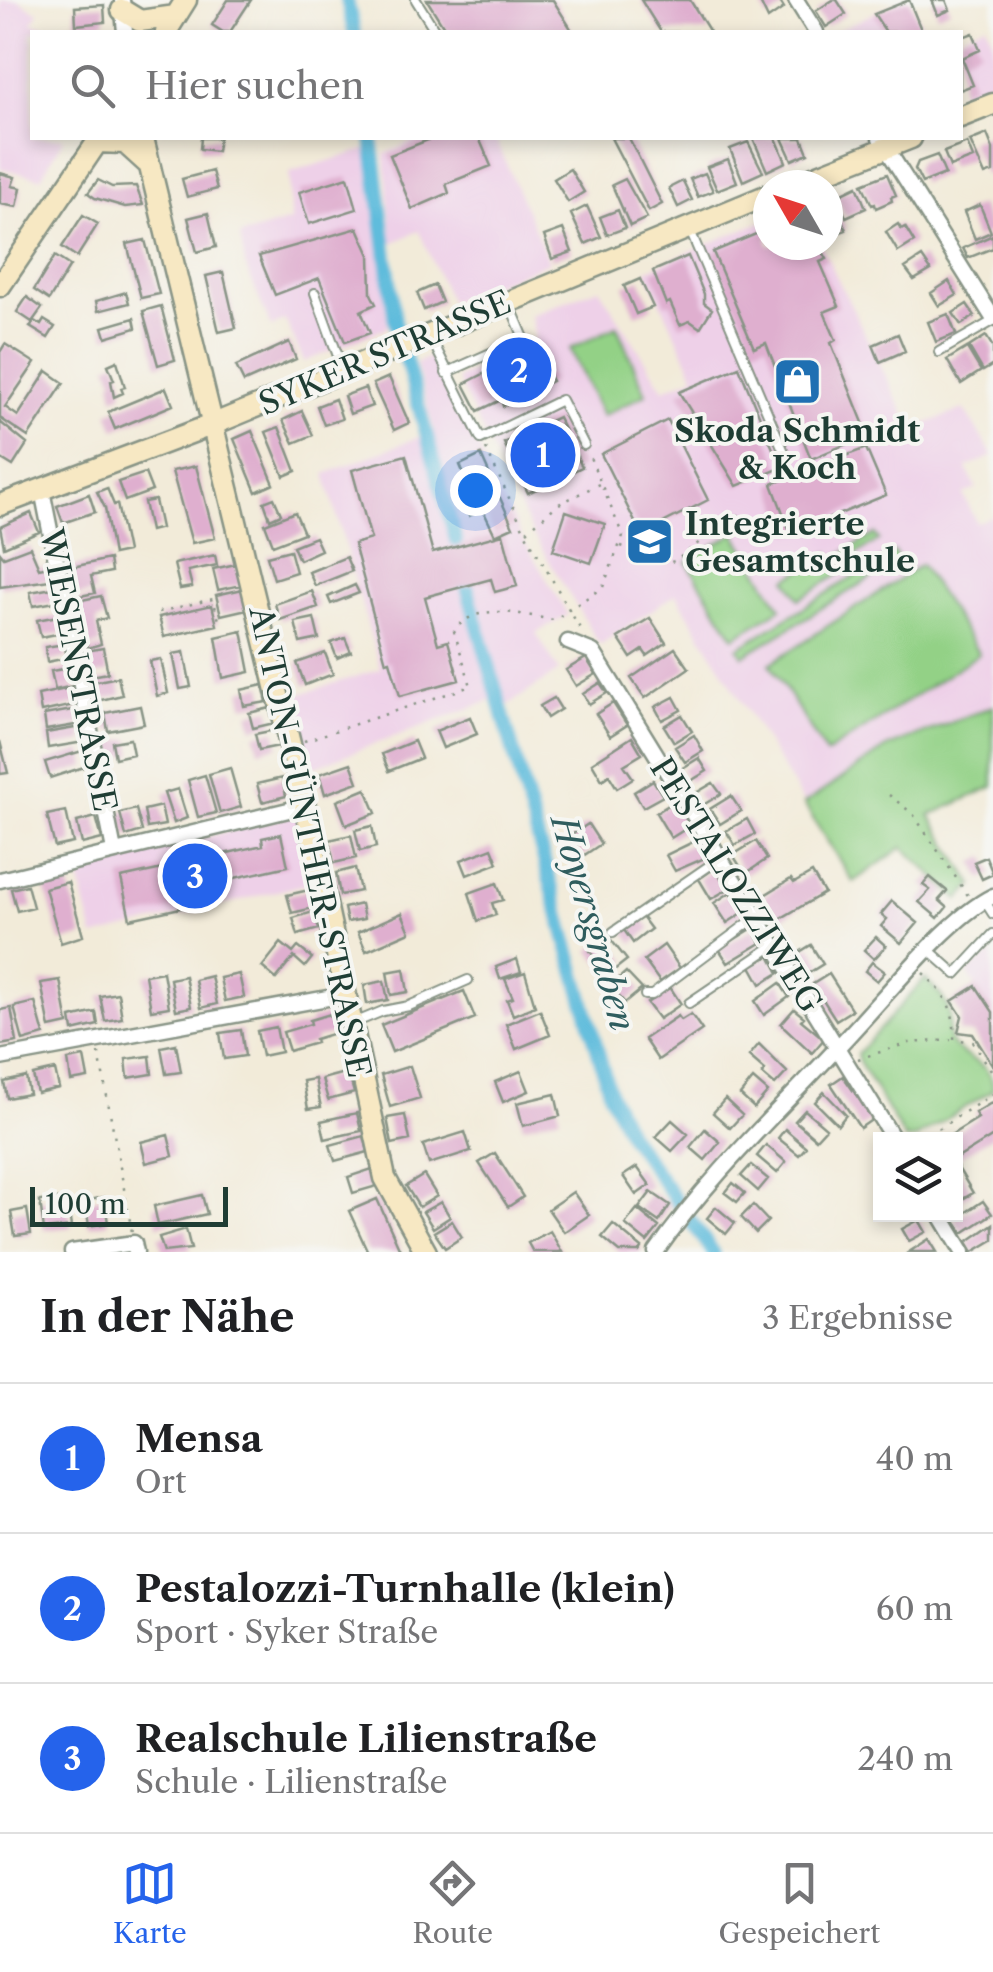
<!DOCTYPE html>
<html lang="de">
<meta charset="utf-8">
<style>
body{margin:0;font-family:"Libre Caslon Text",serif;background:#f2f2f2;color:#202124}
.controls{position:absolute;right:30px;bottom:30px;display:grid;overflow:hidden;border-radius:0px;box-shadow:0 5px 15px #0003}
.controls button{width:90px;height:90px;display:grid;place-items:center;padding:0;border:0;border-bottom:2px solid #e0e0e0;background:#fff;color:#202124;font:50px sans-serif}
.compass{position:absolute;left:753px;top:170px;width:90px;height:90px;border-radius:50%;background:#fff;box-shadow:0 5px 15px #0003;rotate:309deg}
.scale{position:absolute;left:30px;bottom:25px;width:198px;box-sizing:border-box;padding-left:10px;border:5px solid #1f3d34;border-top:0;font-size:28px;line-height:35px;white-space:nowrap;color:#1f3d34;-webkit-text-stroke:8px #f6f6f2;paint-order:stroke}
.you{position:absolute;left:475px;top:490px;width:35px;height:35px;margin:-25px;border:8px solid #fff;border-radius:50%;background:#1a73e8;box-shadow:0 0 0 15px #1a73e833}
.badge{display:grid;place-items:center;width:65px;height:65px;border-radius:50%;background:#2563eb;color:#fff;font-size:32px;font-weight:700}
.pin{position:absolute;translate:-50% -50%;border:5px solid #fff;box-shadow:0 2px 10px #0006}
.list{margin:0;padding:0;list-style:none}
h2{display:flex;justify-content:space-between;align-items:center;height:130px;margin:0;padding:0 40px;font-size:42px}
h2 small{font-size:32px;font-weight:400;color:#757577}
.list li{display:grid;grid-template-columns:65px 1fr auto;gap:30px;align-items:center;box-sizing:border-box;height:150px;padding:0 40px;border-top:2px solid #e0e0e0}
.list b{display:block;font-size:38px;white-space:nowrap}
.list p{margin:0;font-size:32px;white-space:nowrap;color:#757577}
.list em{font-size:32px;font-style:normal;color:#757577}
.icon{flex:none;width:55px;height:55px;fill:none;stroke:currentColor;stroke-width:2;stroke-linecap:round;stroke-linejoin:round}
.map{position:relative;flex:none;width:993px;height:1252px;overflow:hidden}
.search{position:absolute;background:#fff;box-shadow:0 5px 15px #0003;left:30px;right:30px;top:30px;height:110px;display:flex;align-items:center;gap:25px;box-sizing:border-box;padding:0 35px;border-radius:0px;color:#757577;font-size:38px}
.sheet{height:580px;background:#fff}
nav{display:flex;justify-content:space-around;align-items:center;box-sizing:border-box;height:140px;border-top:2px solid #e0e0e0;background:#fff;font-size:28px;color:#757577}
nav a{display:grid;justify-items:center;gap:5px}
nav .on{color:#2563eb}
.map>svg:first-child{display:block}
</style>
<div class="map">
<svg width="993" height="1252" viewBox="0 0 993 1252">
<rect width="100%" height="100%" fill="#f6f6f2"/>
<filter id="ink" filterUnits="userSpaceOnUse"><feTurbulence type="fractalNoise" baseFrequency=".01" numOctaves="2"/><feDisplacementMap in="SourceGraphic" scale="20" xChannelSelector="R" yChannelSelector="G"/><feConvolveMatrix kernelMatrix="1 2 1 2 8 2 1 2 1" color-interpolation-filters="sRGB"/></filter>
<filter id="wash" filterUnits="userSpaceOnUse"><feTurbulence type="fractalNoise" baseFrequency=".0048" numOctaves="4" result="noise"/><feDisplacementMap in="SourceGraphic" scale="40" xChannelSelector="R" yChannelSelector="G"/><feGaussianBlur stdDeviation="2.25" result="paint"/><feColorMatrix in="noise" values="0 0 0 0 0 0 0 0 0 0 0 0 0 0 0 0 0 1.4 0 .05"/><feComposite in="paint" operator="in"/></filter>
<g filter="url(#wash)">
<rect width="100%" height="100%" fill="#f2ebd9"/>
<!-- built -->
<path fill="#eed0e8" d="M0 0H18L38 12 32 23 68 32H32V138H64L41 178 0 168Z
M901 0H911L924 32H835Z
M986 24 993 41V92L961 106V36Z
M421 138H495L549 262 450 302 419 231 392 243 385 154Z
M371 148 388 327 304 362 285 320 271 327 245 265 240 236 290 221 289 173Z
M768 219V245H821L912 429 964 409 993 456 966 468 977 489 963 494 977 523 993 516V706L888 747 804 804 676 594 600 645 532 533 457 379 535 339 531 315 599 288 664 389 695 376 646 270Z
M434 355 522 538 568 615 536 633 559 671 501 710 495 699 311 768 294 696 380 669 325 474 434 431 416 363Z
M298 814 314 882 94 937 77 869Z
M993 953V1012L967 972Z"/>
<!-- green -->
<path fill="#93d186" stroke="#59875d" stroke-width="2.5" d="M617 326 646 394 602 416 570 349Z
M735 533 781 608 734 637 687 562Z
M875 534 879 540 838 566 841 573 799 599 787 579 829 553 833 559Z
M894 552 899 561 743 656 738 648Z
M921 565 979 654 826 754 770 664Z
M993 706V787L930 815 973 885 959 900 903 847 853 882 804 804 888 747Z
M925 979C935 988 946 999 949 1012 952 1024 944 1033 952 1044 967 1063 993 1061 993 1090L914 1139H905L859 1062 857 1054Z"/>
<g fill="none" stroke-linecap="round" stroke-linejoin="round">
<!-- canal -->
<path stroke="#5ebcdc" stroke-width="14" d="M347 0 354 32
M372 138 395 321 456 540
M467 587 610 1094 630 1136 713 1252"/>
</g>
<g id="blocks">
<!-- building -->
<path fill="#dfafcf" d="M228 0H251L230 32H223L212 25Z
M427 0H553L573 32H447Z
M641 0H690L710 32H661Z
M759 0H779L784 8 768 19Z
M833 0H837L846 14 826 27 816 11Z
M909 0 922 32H886L874 14Z
M932 0H946L950 10 938 15Z
M104 5 105 22 76 25 75 7Z
M973 33 980 50 962 58 973 85 960 90V38Z
M987 134 993 149V172L985 175 970 141Z
M201 138H219L217 151 200 149Z
M433 138H479L491 166 446 184 449 193 412 209 390 155Z
M611 138H629L662 204 649 211Z
M753 138H776L786 162 767 171Z
M782 138H802L808 153 792 160Z
M748 142 763 172 743 181 730 149Z
M967 143 973 158 950 167 944 152Z
M937 155 945 174 922 183 915 169 918 162Z
M728 159 737 182 717 190 707 167Z
M570 169 584 192 568 202 554 179Z
M212 171 217 189 187 197 182 179Z
M0 173 15 177 12 186 21 188 17 207 0 204Z
M705 173 713 191 698 197 690 179Z
M887 174 896 195 891 197 892 201 876 208 875 204 872 205 862 184Z
M348 177 357 209 309 224 299 192Z
M625 179 647 218 630 226 612 185Z
M98 180 112 187 136 186 143 205 125 207 95 198 88 193Z
M683 181 692 200 678 207 669 188Z
M857 186 866 208 846 217 836 196Z
M833 197 846 230 835 234 831 226 828 227V199Z
M980 205 991 232 975 239 964 212Z
M587 206 601 237 585 244 571 214Z
M618 210 625 228 607 235 600 217Z
M208 213 216 247 197 252 188 218Z
M83 215 98 224 77 257 62 247Z
M898 224 901 229 905 227 914 242 898 252 886 232Z
M358 228 370 255 371 294 376 304 361 311 370 333 345 342 319 278 275 295 259 256Z
M563 229 572 252 552 259 544 236Z
M768 229V245H819L827 259 820 262 839 306 824 312 836 340 831 343 868 435 811 459 766 343 754 348 713 252Z
M993 235V248L968 258 963 248Z
M145 240 159 294 141 298 127 244Z
M55 256 70 266 49 300 34 290Z
M688 256 704 294V303L712 309 700 328 690 321 680 325 670 302 666 304 653 271Z
M922 257 931 270 914 280 905 268Z
M223 272 236 328 219 332 206 276Z
M640 279 653 307 636 314 624 286Z
M949 281 957 295 939 306 931 293Z
M435 285 442 302 424 310 417 293Z
M126 292 129 303 98 311 96 301Z
M27 297 42 308 32 322 17 312Z
M967 304 975 316 961 325 953 313Z
M161 306 175 360 158 365 143 311Z
M948 314 956 334 936 342 928 322Z
M134 318 136 328 106 337 103 327Z
M44 320 55 327 48 338 30 327 34 321 41 325Z
M898 334 905 351 880 362 873 345Z
M986 336 993 347V365L983 371 969 347Z
M289 342 296 359 244 382 236 366Z
M5 344 35 363 5 407 18 416 47 371 64 383 28 437 0 418V352Z
M967 348 981 371 961 384 947 360Z
M530 350 534 358 539 355 552 381 503 406 501 400 478 411 464 384Z
M117 361 125 387 121 388 123 393 114 397 111 381 114 380 108 365Z
M739 367 781 468 737 486 679 392Z
M389 377 409 423 394 430 373 384Z
M166 388 173 405 115 429 108 412Z
M365 388 372 406 350 414 344 396Z
M335 399 342 419 324 425 317 406Z
M302 411 313 435 294 443 283 420Z
M558 417 582 467 528 493 504 443Z
M668 420 708 500 641 534 601 454Z
M0 422 27 444 13 466 0 458Z
M279 427 296 471 284 476 266 432Z
M252 431 274 484 256 492 234 439Z
M866 448 886 495 791 534 772 484Z
M406 455 433 553 503 534 517 586 495 592 491 579 425 597 438 644 448 641 459 680 400 696 390 661 386 662 354 544 371 539 352 470Z
M481 455 513 527 495 535 483 510 469 516 456 489 468 484 460 465Z
M196 466 215 538 192 543 172 471Z
M145 473 152 491 125 501 118 482Z
M107 488 114 505 117 504 127 552 113 555 105 508 97 492Z
M89 494 95 512 63 523 57 506Z
M274 498 281 514 270 519 264 502Z
M155 500 161 528 150 531 144 502Z
M566 511 605 524 591 563 553 550Z
M295 512 304 533 273 545 265 524Z
M31 513 39 532 4 547 0 527Z
M315 537 321 550 299 560 293 546Z
M30 547 39 568 48 566 50 580 0 587V552L4 557Z
M290 550 296 572 274 579 267 556Z
M215 555 217 565 188 571 192 587 180 589 174 564Z
M346 557 352 571 315 586 309 572Z
M109 559 111 572 91 576 95 593 75 597 68 568Z
M236 564 241 585 218 590 213 569Z
M355 585 359 593 331 604 328 597Z
M53 588 55 602 33 606 30 592Z
M243 589 247 609 221 615 216 595Z
M312 591 318 607 280 620 275 604Z
M101 596 107 618 96 621 101 644 88 648 77 601Z
M212 605 217 625 164 637 159 617Z
M58 616 62 633 41 637 37 620Z
M314 618 319 639 300 643 295 622Z
M650 618 666 643 647 656 643 650 631 658 618 638Z
M242 631 250 672 223 678 216 637Z
M345 638 351 652 337 658 331 643Z
M65 644 67 658 47 662 45 647Z
M103 648 108 673 91 676 86 651Z
M675 648 689 668 645 698 631 678Z
M184 652 191 687 180 689 173 654Z
M325 653 333 674 305 685 297 663Z
M586 658 596 674 576 686 566 670Z
M161 659 168 693 157 696 150 661Z
M70 668 73 686 55 690 51 671Z
M118 677 122 695 97 701 93 682Z
M600 683 607 693 589 704 583 694Z
M263 685 267 702 244 706 241 690Z
M75 687 79 704 41 712 38 695Z
M674 697 681 710 662 720 655 707Z
M554 698 561 709 547 718 540 706Z
M613 703 627 725 610 736 596 714Z
M140 706 144 724 108 731 105 713Z
M270 708 274 723 253 728 249 713Z
M78 709 81 724 46 730 44 715Z
M682 715 692 731 674 742 664 726Z
M470 717 477 734 443 748 436 731Z
M81 727 84 742 48 748 46 733Z
M275 730 279 746 259 750 255 734Z
M694 735 703 751 685 762 675 747Z
M632 737 642 754 624 765 633 778 617 788 609 775 602 780 592 763Z
M130 739 133 754 115 758 112 742Z
M0 741 8 773 0 774Z
M414 741 421 758 389 771 382 754Z
M82 751 87 766 50 778 45 762Z
M699 758 707 771 689 782 681 769Z
M351 763 358 782 325 794 319 774Z
M230 768 241 807 220 813 209 774Z
M205 775 216 813 198 817 188 780Z
M282 778 286 796 262 802 257 784Z
M653 780 663 796 643 807 634 792Z
M713 783 721 794 703 805 696 793Z
M178 789 187 818 174 823 164 793Z
M366 789 376 813 346 825 337 801Z
M731 796 741 811 720 824 710 809Z
M675 801 690 826 671 838 656 813Z
M161 806 165 825 147 828 144 810Z
M136 809 142 831 126 836 120 813Z
M66 811 73 843 55 847 47 815Z
M96 817 102 839 82 844 77 822Z
M747 819 755 834 735 845 726 831Z
M588 824 601 844 583 856 570 836Z
M372 826 376 847 360 851 355 830Z
M281 834 288 866 190 888 184 863 263 845 262 838Z
M351 835 356 858 334 863 329 840Z
M695 841 705 858 675 871 666 855Z
M756 841 767 859 745 874 733 855Z
M492 848 498 863 467 875 461 860Z
M986 857 993 874 982 879 974 862Z
M176 866 185 907 130 919 121 878Z
M355 868 360 891 340 895 336 873Z
M715 868 728 889 711 899 699 879Z
M812 873 824 893 778 920 763 896 791 879 794 883Z
M930 877 947 891 939 900 947 907 938 918 919 902 930 890 923 885Z
M68 882 83 936 61 943 45 888Z
M497 883 503 900 492 903 496 915 478 921 469 893Z
M27 885 33 907 17 911 11 889Z
M309 890 313 908 292 913 287 895Z
M731 892 744 912 727 923 714 903Z
M892 901 918 923 901 943 881 926 887 919 881 914Z
M361 904 364 919 347 922 344 908Z
M313 912 319 929 298 935 293 918Z
M402 913 410 932 366 951 358 932Z
M642 917 651 929 633 943 624 930Z
M753 928 761 943 728 963 719 949Z
M608 936 627 960 609 974 590 951Z
M876 937 886 946 874 959 864 950Z
M281 943 293 953 298 947 312 958 305 967 294 957 276 979 262 967Z
M664 945 680 968 660 982 644 960Z
M811 945 823 964 807 974 795 955Z
M770 956 779 973 761 984 751 966Z
M517 959 521 972 500 979 496 967Z
M872 962 885 972 877 981 865 971Z
M404 969 408 992 391 995 387 972Z
M163 972 169 1007 151 1010 145 975Z
M525 972 535 1006 513 1015 507 1000 513 998 505 979Z
M626 972 642 989 625 1003 610 986Z
M239 974 244 997 225 1001 220 978Z
M829 974 852 1010 836 1020 813 984Z
M185 976 191 1007 176 1010 170 979Z
M211 976 217 1004 201 1008 195 980Z
M60 980 68 1024 50 1028 41 983Z
M384 981 388 1000 367 1004 364 985Z
M780 983 789 997 764 1015 755 1001Z
M976 986 993 1012V1066L973 1034 958 1032 962 1016 952 1001Z
M670 987 681 1004 659 1019 647 1003Z
M464 991 475 1018 392 1052 381 1025Z
M118 993 122 1018 105 1021 100 996Z
M35 1002 44 1035 23 1041 14 1007Z
M11 1008 17 1042 0 1045V1010Z
M794 1009 804 1017 801 1020 824 1039 812 1053 781 1024Z
M540 1010 550 1035 516 1049 506 1024Z
M96 1012 98 1025 73 1031 71 1018Z
M330 1014 335 1033 315 1039 316 1043 289 1051 283 1032 311 1024 310 1020Z
M691 1014 702 1030 658 1060 644 1039 678 1016 681 1020Z
M276 1027 281 1052 262 1056 257 1031Z
M241 1030 245 1056 224 1059 220 1033Z
M176 1044 181 1072 166 1074 161 1047Z
M759 1044 787 1072 775 1085 762 1074 765 1070 749 1056Z
M150 1056 152 1074 128 1078 126 1059Z
M84 1057 88 1078 71 1081 68 1060Z
M410 1066 420 1098 390 1107 381 1075Z
M55 1070 59 1088 37 1093 33 1075Z
M521 1071 529 1091 503 1102 495 1082Z
M348 1072 354 1093 328 1100 322 1079Z
M843 1076 873 1119 860 1128 831 1084Z
M26 1077 29 1094 7 1098 4 1082Z
M315 1079 321 1107 308 1109 303 1081Z
M753 1079 768 1092 754 1108 740 1095Z
M824 1092 846 1115 838 1125 815 1102Z
M555 1094 560 1116 523 1126 517 1103Z
M725 1099 742 1115 730 1128 713 1113Z
M993 1102V1136L956 1159V1140H943L978 1118 975 1113Z
M805 1110 826 1128 816 1139 795 1121Z
M357 1113 361 1131 325 1139 321 1121Z
M405 1115 410 1140 392 1144 387 1118Z
M672 1120 688 1134 672 1151 656 1137Z
M705 1129 720 1142 705 1160 690 1147Z
M785 1129 806 1147 799 1155 778 1138Z
M465 1132 471 1151 429 1164 423 1145Z
M168 1135 173 1156 146 1163 141 1142Z
M364 1136 368 1152 335 1161 330 1145Z
M766 1145 786 1162 777 1173 757 1156Z
M495 1153 523 1197 508 1207 479 1163Z
M751 1165 768 1179 758 1191 741 1176Z
M637 1167 650 1185 636 1195 623 1176Z
M958 1168 973 1193 959 1201 956 1195Z
M372 1169 377 1186 353 1193 348 1177Z
M424 1175 437 1196 419 1207 406 1186Z
M733 1183 745 1193 737 1202 725 1193Z
M573 1192 589 1215 564 1232 548 1209Z
M651 1192 670 1205 659 1222 639 1208Z
M202 1195 207 1214 158 1225 154 1206Z
M104 1197 108 1223 89 1226 85 1201Z
M67 1198 71 1227 44 1230 40 1201Z
M377 1199 401 1252H368L349 1211Z
M983 1201 992 1214 963 1233 954 1220Z
M441 1202 450 1217 433 1228 423 1212Z
M753 1205 768 1221 756 1233 741 1217Z
M716 1207 735 1223 726 1234 707 1218Z
M27 1209 31 1234 15 1236 11 1212Z
M637 1209 659 1227 647 1242 625 1224Z
M919 1220 926 1232 909 1241 902 1229Z
M452 1221 462 1237 445 1248 434 1232Z
M613 1224 642 1248 639 1252H620L602 1237Z
M993 1224V1240L973 1252 967 1242Z
M186 1229 191 1249 164 1252 159 1237Z
M550 1231 562 1252H533L528 1243Z
M929 1239 937 1252H909Z"/>
</g>
</g>
<g filter="url(#ink)">
<use href="#blocks" fill-opacity="0" stroke="#889486" stroke-width="2.5"/>
<g fill="none" stroke-linecap="round" stroke-linejoin="round">
<defs>
<path id="service" d="M416 0 436 32
M689 228 785 454
M315 293 343 370
M431 338 481 439 561 400 584 445
M939 352 993 321
M446 373 524 338 510 305
M984 900 993 914
M613 932 719 859
M929 950 956 974 993 934
M645 995H652L755 918
M689 1003 773 946
M354 1023 383 1011 409 1006 468 980"/>
<path id="minor" d="M122 0 125 32
M796 0 816 32
M880 138 993 318
M42 490 114 851
M568 642 593 652 894 1140
M0 880 305 806
M0 1058 344 995
M940 1214 963 1252
M72 1252 134 1243 136 1252
M656 1252C712 1172 784 1106 850 1034 886 996 948 918 993 896"/>
<path id="secondary" d="M122 10 140 21 176 16
M166 32 186 0
M960 117 993 104
M143 138 305 806 385 1178 426 1252
M97 142 125 143 147 163
M793 185 911 138
M0 286 100 138
M0 505 214 424 768 195"/>
</defs>
<!-- service casing -->
<use href="#service" stroke="#889486" stroke-width="12"/>
<!-- minor casing -->
<use href="#minor" stroke="#889486" stroke-width="19"/>
<!-- secondary casing -->
<use href="#secondary" stroke="#889486" stroke-width="25"/>
<!-- path -->
<path stroke="#889486" stroke-width="2.5" stroke-dasharray="2.5 8" stroke-linecap="butt" d="M486 449 525 532 582 632
M527 531 557 505 599 484
M621 546 674 562 737 513 759 546
M159 612 213 599 219 620
M304 741 471 686 454 631C477 600 521 615 554 620L603 587 623 536 589 455
M889 795 913 814 969 897
M923 973C945 993 956 1010 954 1039L973 1042 993 1073
M99 1053 132 1232
M858 1059 909 1043 951 1040
M921 1140 993 1094"/>
<!-- service -->
<use href="#service" stroke="#fff" stroke-width="8"/>
<!-- minor -->
<use href="#minor" stroke="#fff" stroke-width="14"/>
<!-- secondary -->
<use href="#secondary" stroke="#f7e8c3" stroke-width="20"/>
</g>
</g>
<!-- icons -->
<defs>
<symbol id="shop-square" viewBox="-11 -11 22 22"><rect x="-9" y="-9" width="18" height="18" rx="4" fill="#1f6fb2" stroke="#f6f6f2"/><path d="M-5-2.5h2.3a2.7 3.5 0 0 1 5.4 0H5L5.5 6h-11ZM-1.5-2.5h3a1.5 2.3 0 0 0-3 0Z" fill="#fff"/></symbol>
<symbol id="school-square" viewBox="-11 -11 22 22"><rect x="-9" y="-9" width="18" height="18" rx="4" fill="#1f6fb2" stroke="#f6f6f2"/><path d="M0-5L7-2L0 1L-7-2ZM-4 1L0 2.5L4 1V4Q0 6-4 4Z" fill="#fff"/></symbol>
</defs>
<g fill-rule="evenodd">
<use href="#shop-square" x="770" y="354" width="55" height="55"/>
<use href="#school-square" x="622" y="514" width="55" height="55"/>
</g>
<g text-anchor="middle" stroke-width="8" stroke-linejoin="round" paint-order="stroke">
<!-- street labels -->
<g font-size="32" fill="#1f3d34" stroke="#f6f6f2">
<text transform="translate(385 353) rotate(-23)" y="11">SYKER STRASSE</text>
<text transform="translate(78 670) rotate(79)" y="11">WIESENSTRASSE</text>
<text transform="translate(310 842) rotate(78)" y="11">ANTON-GÜNTHER-STRASSE</text>
<text transform="translate(736 885) rotate(58)" y="11">PESTALOZZIWEG</text>
</g>
<!-- poi labels -->
<g font-size="32" font-weight="bold" fill="#1f3d34" stroke="#f6f6f2">
<text x="797" y="442">Skoda Schmidt<tspan x="797" dy="37">&amp; Koch</tspan></text>
<text x="685" y="535" text-anchor="start">Integrierte<tspan x="685" dy="37">Gesamtschule</tspan></text>
</g>
<!-- water labels -->
<g font-size="35" font-style="italic" fill="#2f5d5e" stroke="#f6f6f2">
<text transform="translate(593 923) rotate(74)" y="12">Hoyersgraben</text>
</g>
</g>
</svg>
<div class="controls">
<button><svg class="icon" aria-label="layers" viewBox="0 0 24 24"><path d="M12 4l9 5-9 5-9-5zM3 14l9 5 9-5"/></svg></button>
</div>
<svg class="compass" viewBox="-18 -18 36 36"><path d="M0-13l5 13h-10z" fill="#e53935"/><path d="M0 13l5-13h-10z" fill="#757577"/></svg>
<div class="scale">100 m</div>
<div class="you"></div>
<div class="pin badge" style="left:543px;top:455px">1</div>
<div class="pin badge" style="left:519px;top:370px">2</div>
<div class="pin badge" style="left:195px;top:876px">3</div>
<div class="search"><svg class="icon" aria-label="search" viewBox="0 0 24 24"><circle cx="10" cy="10" r="6"/><path d="M15 15l6 6"/></svg>Hier suchen</div>
</div>
<section class="sheet">
<h2>In der Nähe<small>3 Ergebnisse</small></h2>
<ul class="list">
<li><span class="badge">1</span><div><b>Mensa</b><p>Ort</p></div><em>40 m</em></li>
<li><span class="badge">2</span><div><b>Pestalozzi-Turnhalle (klein)</b><p>Sport · Syker Straße</p></div><em>60 m</em></li>
<li><span class="badge">3</span><div><b>Realschule Lilienstraße</b><p>Schule · Lilienstraße</p></div><em>240 m</em></li>
</ul>
</section>
<nav>
<a class="on"><svg class="icon" aria-label="map" viewBox="0 0 24 24"><path d="M3 6l6-2 6 2 6-2v14l-6 2-6-2-6 2zM9 4v14M15 6v14"/></svg>Karte</a>
<a><svg class="icon" aria-label="directions" viewBox="0 0 24 24"><path d="M12 3l9 9-9 9-9-9zM9 14v-3h6M13 9l2 2-2 2"/></svg>Route</a>
<a><svg class="icon" aria-label="saved" viewBox="0 0 24 24"><path d="M7 4h10v16l-5-4-5 4z"/></svg>Gespeichert</a>
</nav>
